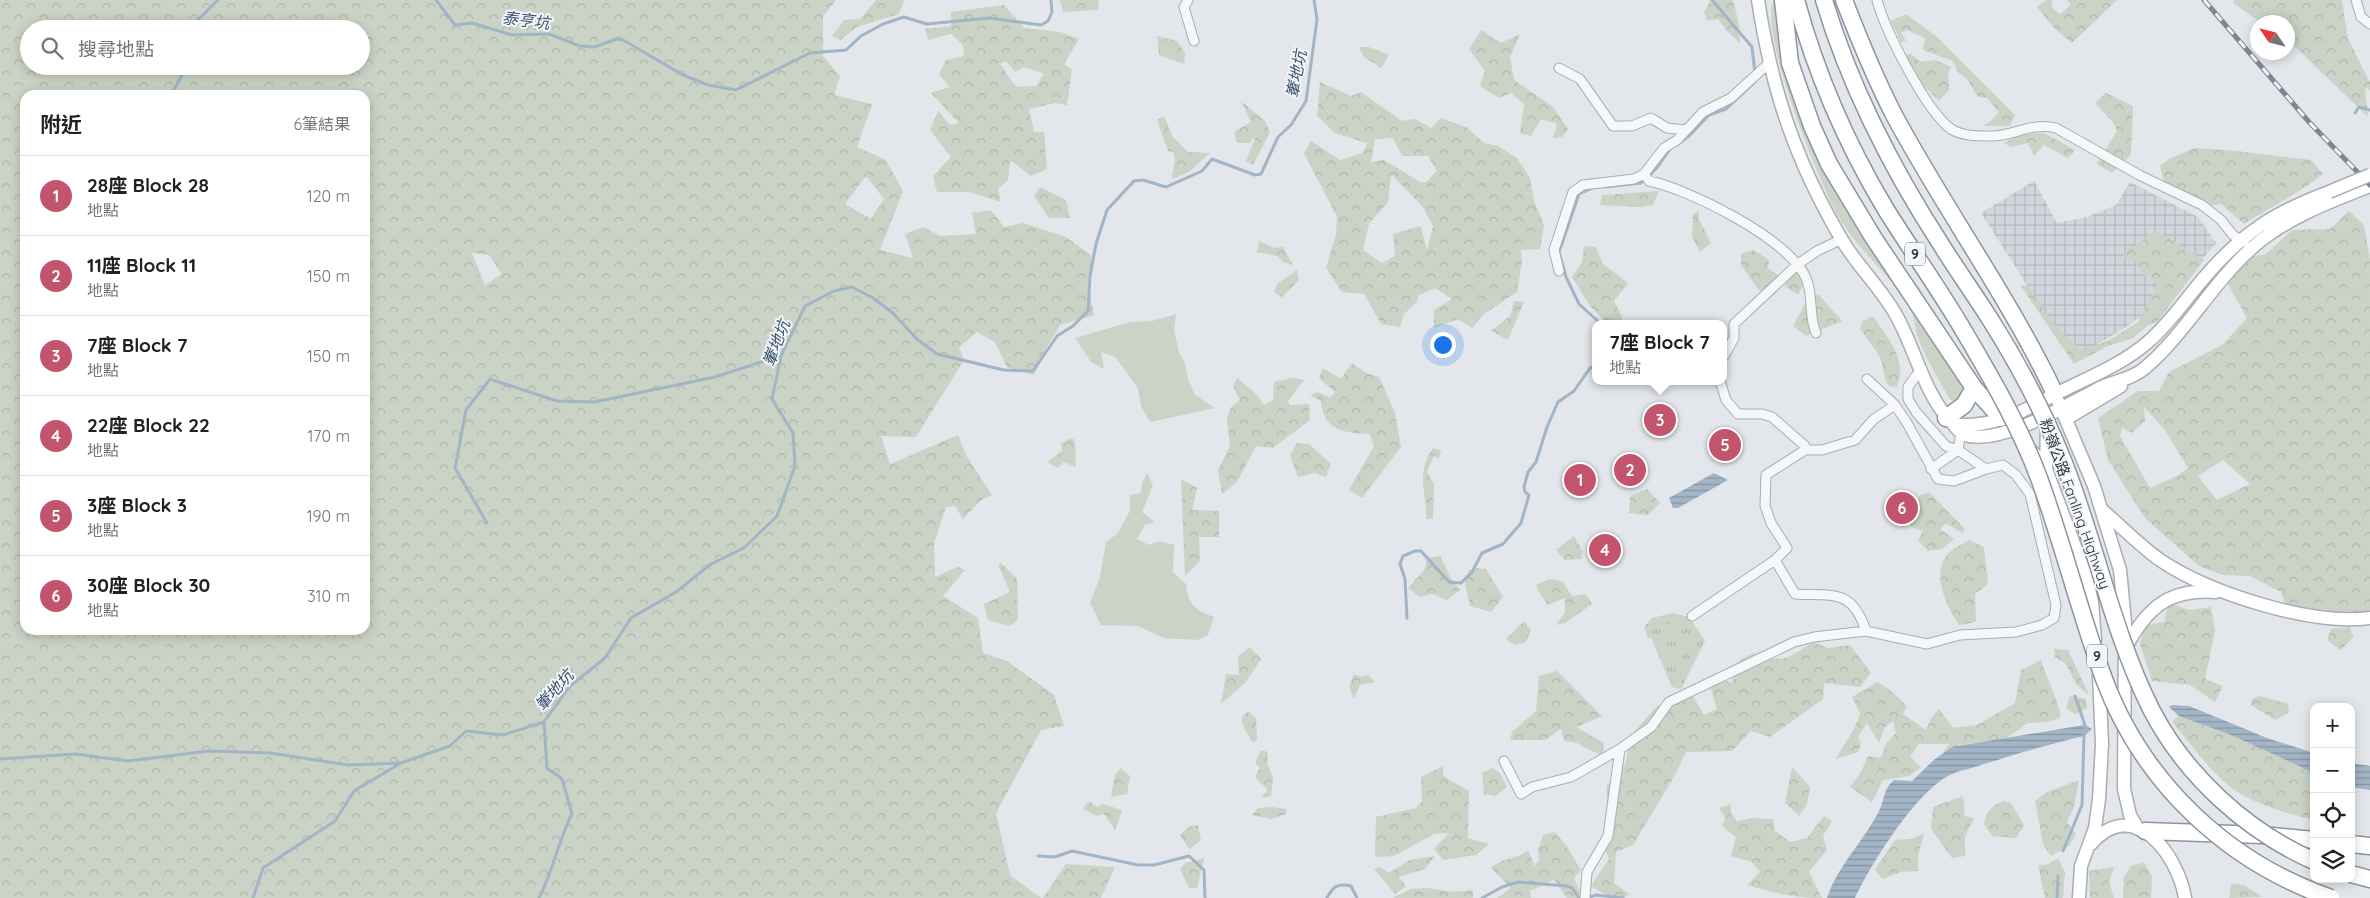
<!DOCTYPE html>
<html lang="zh-TW">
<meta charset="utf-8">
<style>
body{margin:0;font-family:Quicksand,"Noto Sans TC",sans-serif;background:#f2f2f2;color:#202124}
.controls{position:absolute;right:15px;bottom:15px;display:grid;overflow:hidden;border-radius:10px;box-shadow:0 2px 12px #0003}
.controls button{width:45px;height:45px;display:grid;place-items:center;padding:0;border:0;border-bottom:1px solid #e0e0e0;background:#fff;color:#202124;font:25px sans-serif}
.compass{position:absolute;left:2250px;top:15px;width:45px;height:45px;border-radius:50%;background:#fff;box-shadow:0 2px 12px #0003;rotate:305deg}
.you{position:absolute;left:1442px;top:344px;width:18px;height:18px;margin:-12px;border:4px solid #fff;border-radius:50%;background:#1a73e8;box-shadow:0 0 0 8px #1a73e833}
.badge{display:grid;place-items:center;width:32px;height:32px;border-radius:50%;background:#c2556b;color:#fff;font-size:16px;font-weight:700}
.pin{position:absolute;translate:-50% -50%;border:2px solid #fff;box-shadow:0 1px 5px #0006}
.popup{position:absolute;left:1592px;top:320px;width:135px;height:65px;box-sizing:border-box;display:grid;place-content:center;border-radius:10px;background:#fff;filter:drop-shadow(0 1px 4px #0005);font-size:16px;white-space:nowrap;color:#757577}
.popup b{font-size:19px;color:#202124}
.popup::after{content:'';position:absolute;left:50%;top:100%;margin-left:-10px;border:10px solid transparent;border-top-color:#fff}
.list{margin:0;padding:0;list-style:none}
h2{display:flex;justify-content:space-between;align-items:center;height:65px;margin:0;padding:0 20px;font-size:21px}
h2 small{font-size:16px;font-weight:400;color:#757577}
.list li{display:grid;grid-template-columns:32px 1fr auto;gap:15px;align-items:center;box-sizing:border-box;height:80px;padding:0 20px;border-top:1px solid #e0e0e0}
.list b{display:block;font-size:19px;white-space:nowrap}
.list p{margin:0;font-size:16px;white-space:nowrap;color:#757577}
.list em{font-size:16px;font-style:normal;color:#757577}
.icon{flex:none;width:28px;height:28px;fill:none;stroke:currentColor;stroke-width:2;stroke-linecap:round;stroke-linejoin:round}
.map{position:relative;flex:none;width:2370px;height:898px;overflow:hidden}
.search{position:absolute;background:#fff;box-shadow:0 2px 12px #0003;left:20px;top:20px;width:350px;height:55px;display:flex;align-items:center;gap:12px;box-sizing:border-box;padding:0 18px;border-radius:28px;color:#757577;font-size:19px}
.panel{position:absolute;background:#fff;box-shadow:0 2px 12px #0003;left:20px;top:90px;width:350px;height:545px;border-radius:15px}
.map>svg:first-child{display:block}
</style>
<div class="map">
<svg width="2370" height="898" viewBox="0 0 2370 898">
<defs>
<pattern id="industrial-grid" width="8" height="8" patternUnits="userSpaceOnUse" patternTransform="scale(1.25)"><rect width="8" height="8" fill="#d2d6dc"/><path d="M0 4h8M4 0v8" fill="none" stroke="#b5b8be"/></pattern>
<pattern id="forest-crowns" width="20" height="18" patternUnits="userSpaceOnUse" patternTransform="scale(1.25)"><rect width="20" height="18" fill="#cad3c5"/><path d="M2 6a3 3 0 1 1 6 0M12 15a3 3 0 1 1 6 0" fill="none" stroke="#aeb6aa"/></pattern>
<pattern id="park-tufts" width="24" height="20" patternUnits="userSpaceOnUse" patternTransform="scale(1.25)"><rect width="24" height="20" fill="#cad3c5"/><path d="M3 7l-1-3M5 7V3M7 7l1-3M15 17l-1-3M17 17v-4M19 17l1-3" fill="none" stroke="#aeb6aa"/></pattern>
<pattern id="water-rules" width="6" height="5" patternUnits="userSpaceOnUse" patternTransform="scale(1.25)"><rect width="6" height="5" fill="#a2b5c6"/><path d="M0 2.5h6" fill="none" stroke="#8494a2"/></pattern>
</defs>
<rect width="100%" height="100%" fill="#e3e6ea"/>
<!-- industrial -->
<path fill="url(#industrial-grid)" d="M2034 181 2057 223 2087 217 2116 205 2130 182 2198 217 2216 243 2174 293 2126 327 2074 359 1981 213Z"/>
<!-- green -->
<path fill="#cad3c5" d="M1774 0H1778L1810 133 1962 383V392L1956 402 1950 399C1938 379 1925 357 1917 335 1915 328 1915 319 1912 312 1893 276 1858 251 1838 216 1820 183 1757 30 1774 0Z
M1176 314 1174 331 1179 352 1185 363 1188 379 1195 395 1215 408 1150 422 1141 406 1138 388 1115 357 1101 352 1104 369 1091 362 1075 338 1130 322 1152 321Z
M1147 473 1153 485 1142 512 1155 522 1145 525 1137 539 1149 545 1159 541 1174 545 1173 572 1186 584C1188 605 1195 610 1214 617L1208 635 1197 640 1164 638 1138 626 1101 625 1090 603 1100 577 1106 542 1117 534 1130 511V495L1141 493 1142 483Z"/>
<!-- forest -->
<path fill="url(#forest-crowns)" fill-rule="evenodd" d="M0 0H836L823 16V56L840 76 834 95 872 104 857 147 886 160 903 191 880 250 913 258 905 234 923 227 940 236 976 234 972 213 991 210 1004 227 1023 223 1066 237 1092 256 1088 284 1094 315 1060 325 1042 355 1034 375 1007 367 995 342 977 332 959 347 964 360 916 437 881 436 890 464 958 435 966 455 992 495 981 500 963 519 955 506 946 507 934 544 935 577 958 567 965 570 943 596 978 618 983 653 1007 661 1054 695 1064 726 1041 730 996 813 1010 875 1041 898H0ZM29 29H361V66H29ZM25 95H365V630H25ZM866 176 884 199 871 219 845 204ZM472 253 489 255 502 274 485 285Z
M876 0H904L899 14 857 27 840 40 832 36 844 20 860 19Z
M1060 0H1095L1099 1 1098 10 1063 12Z
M1711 0H1733L1739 24 1740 43 1726 30 1718 19 1707 21 1704 12Z
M2046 0H2052V8L2060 14 2071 5 2067 0H2117L2072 43 2055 29 2037 7Z
M2234 0H2342L2348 39 2370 83V90L2365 88 2368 117 2288 40V22H2260L2233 3Z
M1004 5 1024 28 1060 32 1079 39 1064 64 1072 70 1067 105 1055 103 1029 109 1034 132H1044L1047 169 1031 176 1010 160 1008 180 998 189 1001 202 970 192H937L933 176 951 157 930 130 938 111 950 125 959 123 931 93 950 87 939 74 946 60 964 56 963 45 951 34 928 40 925 29 951 26V12ZM1006 61 1015 72 1024 67 1044 74 1036 86 1016 87 1000 64Z
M1906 14 1937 37 2015 115 2010 126H1983L1991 121 1999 112 1987 98 1978 97 1967 79 1957 71 1953 61 1923 50 1925 38 1907 30 1901 32 1906 41 1901 42 1891 21Z
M1481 30 1501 43 1520 34 1510 57 1514 80 1553 107 1568 129 1562 137 1553 138 1557 124 1541 119 1531 136 1520 133 1524 104 1511 93 1499 98 1480 86 1485 71 1469 49Z
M1157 36 1177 41 1185 53 1184 64 1159 55Z
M1359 47H1369L1389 55 1381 68 1364 57Z
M1910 53 1920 62 1936 60 1951 67 1948 74 1949 90 1939 101 1922 84 1904 58Z
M1320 82 1351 96 1361 92 1402 121 1415 119 1431 128 1441 118 1466 127 1484 143 1498 146 1517 158 1530 178 1534 201 1544 225 1540 249 1521 250 1522 262 1517 292 1484 314 1472 328 1458 319 1434 328V310L1452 299 1435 288 1419 295 1417 302 1404 314 1400 327 1381 324 1364 294 1342 292 1326 268 1336 234 1337 217 1304 153 1311 141 1340 160 1363 153 1367 143 1335 133 1317 116ZM1393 138 1402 156H1428L1437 171 1426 182H1420L1384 160 1371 162 1375 139ZM1391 174 1422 206 1433 226 1427 251 1421 226 1393 234 1395 256 1382 263 1363 250 1369 224 1388 202Z
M2106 93 2133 106 2131 155 2112 173 2097 164 2117 131 2113 122 2095 103Z
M1241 101 1265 121 1270 132 1253 165 1246 161 1256 136 1249 143H1237L1234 132 1251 122Z
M1164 116 1172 136 1188 152 1210 153 1189 172 1172 179 1175 159 1173 152 1168 151 1157 120Z
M2044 133 2075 150 2068 158 2044 145 2034 156 2028 143 2011 147 2004 143 2021 134Z
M2194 148 2236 151 2311 160 2323 174C2298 194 2270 207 2244 224L2221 204 2198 208 2164 182 2160 166 2169 159Z
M1040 187 1066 200 1070 218H1049L1034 196Z
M1659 191 1653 205 1640 207 1600 205 1602 195Z
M1699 211V219L1711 243 1700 252 1692 237 1693 214Z
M2349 211 2364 225 2370 259V611L2351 615 2286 606 2281 592 2250 576 2223 575 2199 566 2145 518 2108 460 2098 418 2138 391H2159L2169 372 2222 345 2247 318 2228 284 2230 274 2252 257 2266 254 2292 230 2330 229ZM2144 407 2165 430 2188 468 2179 475 2150 488 2120 436 2122 428 2132 433 2145 421ZM2223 460 2250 484 2217 500 2198 476Z
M2160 233 2204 260 2157 322 2148 325 2133 338 2108 346 2074 364 2021 286 2028 285C2044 310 2057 333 2082 350L2108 341 2138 322 2156 287 2154 278 2144 275 2134 260 2124 258 2128 248 2138 245 2149 234Z
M1259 241 1274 248 1283 247 1293 265 1283 262 1278 256 1257 252Z
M1584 246 1596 247 1603 264 1628 283 1614 301 1622 316V324H1608L1590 306 1572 277 1582 262Z
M1753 250 1769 260 1768 268 1779 276 1760 292 1741 265V254Z
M1804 263 1810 272 1798 295 1785 286 1789 270Z
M1297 270 1299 280 1282 297 1274 292 1277 284Z
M1818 294 1842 321 1806 336 1793 326 1806 302Z
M1514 301 1524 302 1508 340 1491 331 1510 316Z
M1873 316C1887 338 1908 359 1897 387L1889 386C1881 373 1885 367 1879 356 1874 346 1866 338 1860 329L1863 321Z
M1352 363 1366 373 1379 377 1395 413 1401 447 1362 498 1349 490 1374 446 1370 434C1345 433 1323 431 1321 401L1310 395 1318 392 1330 398 1335 392 1319 378 1323 368 1341 379Z
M1237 378 1256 394 1264 405 1273 400 1274 382 1292 378 1304 380 1288 401 1290 405 1309 404 1310 420 1273 448 1256 446 1237 482 1222 494 1218 470 1230 446 1227 419 1231 407 1240 400 1233 386Z
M1072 438 1075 441 1076 467 1064 462 1058 468 1047 462 1062 451 1061 443Z
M1297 443 1309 444 1331 464 1326 477 1315 473 1298 477 1290 456Z
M1433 448 1441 451 1439 458 1434 456 1427 472 1434 484 1433 519H1426C1427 490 1415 475 1433 448Z
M1181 479 1197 488 1192 510 1219 511V537H1199L1200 561 1185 576Z
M1647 489 1660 503 1648 515 1629 513 1630 496Z
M1929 492 1965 529 1962 533 1946 523 1940 529 1954 539 1942 549 1928 551 1918 540 1923 531 1911 527 1909 513 1916 507 1919 496Z
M1574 536 1583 552 1581 559 1565 560 1556 550Z
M1969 540 1984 547 1988 584 1975 594 1976 622 1959 625C1946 605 1928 570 1952 550 1957 546 1964 544 1969 540Z
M1440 556 1450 577 1460 590 1447 600 1432 594 1420 597 1408 588 1425 569 1427 558Z
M1000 562 1017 579 1018 620 1009 626 988 620 984 604 1010 592 999 567Z
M1476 568 1486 569 1503 597 1491 612 1470 606 1465 583 1469 570Z
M1551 579 1563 582 1572 596 1586 594 1592 604 1565 623 1556 625 1565 612V598L1548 605 1537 589V584Z
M2169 603 2189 610 2211 607 2215 631 2205 679 2223 686 2215 702 2190 685 2152 681 2140 644 2145 625 2164 622Z
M1673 613 1692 618 1667 640 1648 638 1644 627 1652 618Z
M1524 621 1531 630 1526 642 1515 645 1506 639Z
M2350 627 2353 637 2341 650 2327 640 2331 629Z
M1813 642 1828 648 1850 645 1871 673 1860 687 1824 683 1823 699 1770 737 1751 731 1732 751 1686 752 1674 777 1633 845 1616 852 1614 883 1629 894 1624 898H1611L1591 886 1609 859 1602 842 1607 814V785C1625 767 1628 766 1628 739L1658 705 1666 709 1691 693 1704 715 1717 709 1709 683 1714 676 1732 683 1740 660 1753 653C1786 664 1786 659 1813 642Z
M1250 647 1261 659 1246 682 1221 704 1226 674 1239 675 1238 656Z
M2054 649 2068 650 2089 695 2076 684 2066 664 2055 657Z
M2041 660C2047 680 2057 696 2061 717L2048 722 2028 723 2005 739 1959 745 1942 753 1949 744H1919L1910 757 1921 767 1909 776 1883 780 1872 802 1850 787 1861 772 1868 756 1881 758 1886 744 1896 733 1893 721 1885 727 1879 743 1867 723 1858 737 1861 743 1858 752 1836 759C1844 743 1855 731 1860 714L1852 697 1877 682 1889 689 1907 706 1903 714 1926 730 1932 717 1939 709 1953 728 1977 725 2015 703 2021 670Z
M1557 671 1602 716 1576 727 1604 743 1602 756 1577 743 1564 741 1561 729 1545 740H1510L1512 732 1536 711 1539 676Z
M1354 674 1361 677 1368 675 1375 682 1360 685 1354 699 1349 686Z
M2070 696 2086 699 2087 708 2075 714 2066 708Z
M2260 696 2288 704 2289 713 2275 720 2251 705 2252 699Z
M1248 711 1256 718 1257 740 1253 743 1245 730 1241 718Z
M2179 716 2231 735 2314 773 2311 796H2314V820C2289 814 2264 807 2241 794 2217 781 2190 743 2172 722Z
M1261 750 1268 752 1267 763 1273 778 1271 796 1264 798 1262 796 1268 790 1255 777 1260 768 1255 763Z
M1443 766V776L1469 791 1468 838 1489 844 1476 855 1443 860 1434 849 1449 833 1434 834 1394 856 1375 857 1376 817 1416 808 1422 801 1421 777Z
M1792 767 1810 787 1807 804 1799 816 1785 803Z
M1121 768 1130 776 1127 794 1111 797 1115 775Z
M1493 768 1500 773 1507 787 1495 796 1484 794 1482 773Z
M2079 780 2074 807 2067 822 2076 834 2069 846 2051 856 2043 844 2035 801 2047 792Z
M1963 796 1965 816 1974 818 1965 836V856L1952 858 1931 829 1933 807Z
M1089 801 1097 807 1103 804 1122 810 1115 830 1104 814 1097 816 1083 809Z
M2003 801 2011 803 2024 825 2016 838 1992 836 1984 824C1986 811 1991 807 2003 801Z
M1731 804V813L1737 821 1753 818 1773 819 1775 831 1790 842 1807 838 1824 816 1832 821 1823 836 1827 850 1809 872 1822 898C1796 898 1773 893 1747 885L1760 872 1752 862 1731 856 1736 837 1722 826 1725 818 1719 808Z
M1271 807 1287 809 1286 814 1271 819 1252 815 1258 808Z
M1198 825 1201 841 1189 849 1180 835 1188 827Z
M1555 832 1567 847 1581 870 1574 878 1581 894 1578 898H1567L1554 880 1530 891 1531 898H1497L1511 888 1491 868C1505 856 1515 861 1528 850L1535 866 1539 860 1538 849 1543 835Z
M1924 833 1918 856V871L1901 872 1882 879 1875 869 1895 840 1912 839Z
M1435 856 1425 869 1399 877 1406 886 1395 894 1374 869 1379 867 1389 873 1410 860Z
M1204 858 1197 888H1189L1180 869 1185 863Z
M2058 859 2065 872 2063 898H2045L2038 865H2046Z
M2144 863 2152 876 2151 898H2123L2124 877 2132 865Z
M1066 864 1115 867 1101 898H1043Z
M2114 867 2109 882 2114 898H2090L2089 871Z
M2231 884 2244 885 2262 897 2229 898Z
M1427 888 1454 892 1473 890V898H1393L1411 889Z"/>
<!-- park -->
<path fill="url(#park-tufts)" d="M1690 618 1705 641 1681 689 1672 687 1647 628Z"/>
<!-- water -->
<path fill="url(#water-rules)" d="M1714 473 1728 480 1678 508H1673L1669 498Z
M2172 705 2189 706 2267 738 2314 753V773L2231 735 2179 716 2169 707Z
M2084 725 2092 729 2084 736C2049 744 2016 754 1981 765 1970 769 1956 771 1946 777 1913 797 1871 864 1855 898H1827C1838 865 1864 841 1879 811 1885 799 1883 789 1894 780L1912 781 1935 759 1952 747Z
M2351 763 2370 766V790L2351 787Z"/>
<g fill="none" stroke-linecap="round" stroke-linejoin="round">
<!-- stream -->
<path stroke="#a2b5c6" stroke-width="3" d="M436 0 455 25 472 23 512 35 549 34 580 46 594 47 617 39 623 40 683 75 708 85 736 90 810 53 846 50 861 36 883 24 904 17 927 24 989 18 1041 25 1048 21 1052 12 1051 0
M1712 0 1752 47 1755 73
M197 29 198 20 218 0
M171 95 187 66
M2355 113 2359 107 2370 110
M1678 144 1689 136 1709 115 1726 109 1756 81V79
M1595 187 1579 194 1559 252 1566 277 1579 304 1601 324
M1604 187 1641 183 1656 169 1671 148
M487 523 455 468 466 410 490 379 557 401 594 402 715 377 780 356
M1407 618 1405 579 1400 564 1403 556 1415 551H1421L1449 582 1461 583 1472 572 1482 553 1503 544 1521 523 1529 495 1525 492 1524 487 1528 472 1536 462 1547 427 1558 402 1574 391 1590 368 1596 365
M2075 696 2086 728
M270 753 348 765 400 763
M0 759 75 754 128 761 209 751 271 753
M2063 851 2082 805 2084 734
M1038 856 1055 857 1072 851 1138 865H1154L1189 856 1204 870 1205 898
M253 898 263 868 335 821 354 791 401 763 450 746 466 731 503 735 544 722 569 687 605 658 631 618 676 592 711 564 744 548 777 516 795 466 793 433 772 399 781 356 805 306 834 291 852 287 873 298 893 313 917 339 937 354 1004 370 1033 371 1057 336 1073 326 1088 311 1090 276 1096 244 1107 210 1134 181 1143 180 1166 187 1202 171 1212 159 1255 175 1261 174 1278 137 1291 125 1306 101 1317 19 1314 0
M539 898C553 871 558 841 572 814L562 779 547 768 544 722
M1327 898C1333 886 1338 883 1351 886L1357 898
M1482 898 1502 887 1518 882 1566 886 1572 888 1579 898
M1588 898 1596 895 1623 898
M2057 898 2058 876"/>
<defs>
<path id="street" d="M1188 0 1184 7 1194 41
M1877 0C1885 30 1926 111 1951 129 1962 136 1977 136 1989 136 2013 137 2029 122 2056 128L2141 176 2202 205 2221 220 2233 235 2244 242
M2356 0 2361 17 2370 24
M1559 68 1580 79 1613 126H1632L1651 118 1667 128 1686 130
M1644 174 1649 181C1689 189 1789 239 1806 278 1814 296 1808 315 1816 333
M1559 271 1554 250 1573 192 1583 185 1634 179 1644 174 1664 148 1677 140 1703 112 1731 98 1769 63
M1724 356 1734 338V324L1798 264 1817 251 1842 239
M1921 369 1908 387V399L1916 412 1946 446 1958 450 1986 469
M1720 381 1726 400 1738 414H1762L1772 417 1805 446V450
M1931 469 1958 450 1961 433
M1775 560 1787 548 1771 523 1765 506 1766 475 1805 450H1822L1855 440 1874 419 1895 405
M1692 616 1775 560 1795 594C1832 596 1852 588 1866 631
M1504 761 1521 794 1532 787 1571 777 1620 749 1651 727 1669 702 1794 642 1814 637 1866 631 1927 644 1960 635 2016 632 2042 625 2054 618 2056 605 2030 494 2016 475 2003 465 1986 469 1954 481 1938 479 1907 423 1895 405 1867 379
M1585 898 1587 872 1608 836 1620 749"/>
<path id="secondary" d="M1758 0C1772 91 1795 160 1842 240 1858 267 1881 288 1896 315 1916 350 1924 395 1953 424 1956 427 1959 432 1963 434 1996 448 2067 405 2096 390 2112 381 2131 380 2145 368 2186 333 2212 283 2253 247 2286 218 2329 202 2370 186
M2058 401 2094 486 2120 570 2125 622 2124 789 2130 815 2138 829
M2066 419 2121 386
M1954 424C1987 429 2021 413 2050 397 2084 379 2119 367 2148 342 2170 323 2185 300 2203 279 2242 233 2273 213 2329 192
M2032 451 2046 469 2086 576 2092 602 2095 640
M2046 469 2047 426
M2102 510C2122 527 2139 545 2160 560 2209 593 2311 626 2370 618
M2126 647C2147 608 2169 588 2216 592
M2091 844C2134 795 2178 855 2185 898
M2079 898 2081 866 2095 828 2099 799 2102 744 2099 675"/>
<path id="highway" d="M1783 0 1790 63 1812 126 1829 164 1873 237 1974 388 2001 418
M1796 0C1816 73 1846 143 1885 208 1911 250 1940 290 1965 333
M1824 0C1850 87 1892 169 1942 246 1957 270 1974 294 1990 319
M1844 0C1859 39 1875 78 1894 115 1945 210 2009 297 2055 394
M1946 418 1964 405 1974 388
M2145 831 2262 835 2314 840
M2351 844 2370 846
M2351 874 2370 879"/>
</defs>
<!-- street casing -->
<use href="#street" stroke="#a9adb4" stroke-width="11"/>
<!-- secondary casing -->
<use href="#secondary" stroke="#a9adb4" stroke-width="15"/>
<!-- highway casing -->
<use href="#highway" stroke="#8c959f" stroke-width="19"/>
<!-- street -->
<use href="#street" stroke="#f6f7f9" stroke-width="9"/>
<!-- secondary -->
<use href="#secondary" stroke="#fff" stroke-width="12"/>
<!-- highway -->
<use href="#highway" stroke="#fff" stroke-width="16"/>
<defs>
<path id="rail" d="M2204 0 2309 122 2370 185"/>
</defs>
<!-- rail casing -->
<use href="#rail" stroke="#7e8792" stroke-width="5"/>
<!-- rail -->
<use href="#rail" stroke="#f3f5f8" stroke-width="3" stroke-dasharray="9" stroke-linecap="butt"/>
<defs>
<path id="secondary-bridge" d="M2329 192 2370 175"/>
<path id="highway-bridge" d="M1990 319C2019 365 2044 412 2064 463 2096 544 2112 631 2151 709 2185 775 2246 831 2314 861
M1965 333C1992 379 2020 427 2039 478 2063 544 2080 613 2104 679 2143 783 2227 862 2331 898"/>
</defs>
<!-- secondary-bridge casing -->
<use href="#secondary-bridge" stroke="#a9adb4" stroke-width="15" stroke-linecap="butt"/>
<!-- highway-bridge casing -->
<use href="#highway-bridge" stroke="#8c959f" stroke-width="19" stroke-linecap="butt"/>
<!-- secondary-bridge -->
<use href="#secondary-bridge" stroke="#fff" stroke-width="12"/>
<!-- highway-bridge -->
<use href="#highway-bridge" stroke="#fff" stroke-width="16"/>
</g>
<g text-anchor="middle" stroke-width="4" stroke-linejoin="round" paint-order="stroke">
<!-- shield labels -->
<g fill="#f3f5f8" stroke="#686f78" stroke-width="1">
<rect x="1905" y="242.5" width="20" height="23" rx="4"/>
<rect x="2087" y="644.5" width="20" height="23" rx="4"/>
</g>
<g font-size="14" font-weight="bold" fill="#2d3541">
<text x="1915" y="259">9</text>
<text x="2097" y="661">9</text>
</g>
<!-- street labels -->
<g font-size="15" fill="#2d3541" stroke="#f3f5f8">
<text transform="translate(2075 504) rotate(70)" y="5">粉嶺公路 Fanling Highway</text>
</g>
<!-- water labels -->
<g font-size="16" font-style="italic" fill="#3a5571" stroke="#f3f5f8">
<text transform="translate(526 20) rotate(7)" y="6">泰亨坑</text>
<text transform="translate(1296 74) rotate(-79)" y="6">輋地坑</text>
<text transform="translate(776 343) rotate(-69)" y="6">輋地坑</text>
<text transform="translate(554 690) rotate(-48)" y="6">輋地坑</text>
</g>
</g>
</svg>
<div class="controls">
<button>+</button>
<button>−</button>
<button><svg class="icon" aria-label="locate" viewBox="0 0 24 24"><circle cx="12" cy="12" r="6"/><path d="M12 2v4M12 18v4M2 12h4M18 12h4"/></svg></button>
<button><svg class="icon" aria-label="layers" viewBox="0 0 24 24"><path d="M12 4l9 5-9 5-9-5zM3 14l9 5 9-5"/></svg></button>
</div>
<svg class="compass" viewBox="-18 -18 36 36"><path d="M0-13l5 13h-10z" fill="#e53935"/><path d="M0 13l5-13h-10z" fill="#757577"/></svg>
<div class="you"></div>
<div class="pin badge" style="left:1580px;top:480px">1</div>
<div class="pin badge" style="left:1630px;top:470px">2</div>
<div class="pin badge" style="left:1660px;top:420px">3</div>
<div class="popup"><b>7座 Block 7</b>地點</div>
<div class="pin badge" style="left:1605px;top:550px">4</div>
<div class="pin badge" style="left:1725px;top:445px">5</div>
<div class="pin badge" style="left:1902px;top:508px">6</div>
<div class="search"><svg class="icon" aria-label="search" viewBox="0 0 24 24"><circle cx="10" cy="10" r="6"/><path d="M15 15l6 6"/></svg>搜尋地點</div>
<section class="panel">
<h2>附近<small>6筆結果</small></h2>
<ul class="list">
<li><span class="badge">1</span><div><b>28座 Block 28</b><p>地點</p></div><em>120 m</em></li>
<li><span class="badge">2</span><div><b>11座 Block 11</b><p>地點</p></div><em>150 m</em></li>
<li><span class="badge">3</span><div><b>7座 Block 7</b><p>地點</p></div><em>150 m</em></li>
<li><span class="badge">4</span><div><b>22座 Block 22</b><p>地點</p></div><em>170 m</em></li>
<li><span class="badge">5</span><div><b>3座 Block 3</b><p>地點</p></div><em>190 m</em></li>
<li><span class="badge">6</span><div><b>30座 Block 30</b><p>地點</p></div><em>310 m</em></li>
</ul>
</section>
</div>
